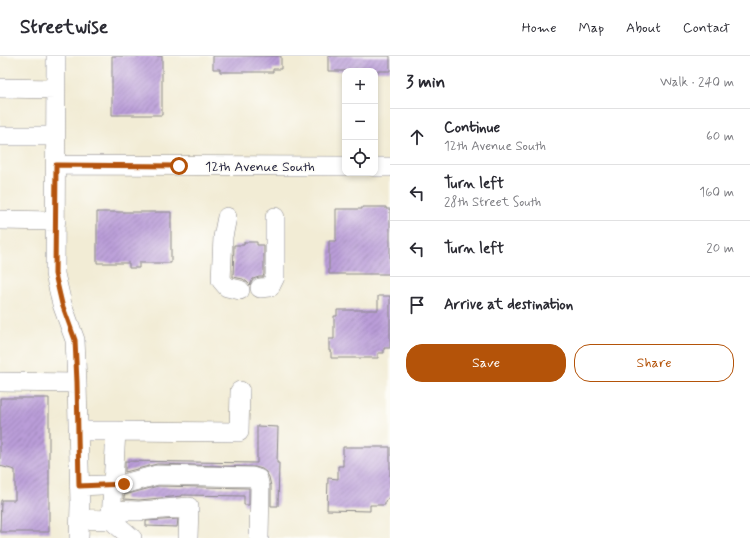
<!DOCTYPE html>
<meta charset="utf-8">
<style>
body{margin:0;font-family:Mynerve,sans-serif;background:#f7f7f7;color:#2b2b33}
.controls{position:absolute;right:12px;top:12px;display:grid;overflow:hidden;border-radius:8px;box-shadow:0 2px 6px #0003}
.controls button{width:36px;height:36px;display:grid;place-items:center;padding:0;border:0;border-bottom:1px solid #e1e1e2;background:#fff;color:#2b2b33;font:20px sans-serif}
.stop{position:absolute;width:12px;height:12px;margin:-9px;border:3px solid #b45309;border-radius:50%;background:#fff}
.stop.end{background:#b45309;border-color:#fff;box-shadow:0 1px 4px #0008}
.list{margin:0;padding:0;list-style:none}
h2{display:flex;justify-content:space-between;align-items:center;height:52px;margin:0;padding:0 16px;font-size:17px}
h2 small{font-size:13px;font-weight:400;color:#7c7c81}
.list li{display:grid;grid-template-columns:26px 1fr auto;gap:12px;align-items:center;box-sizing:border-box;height:56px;padding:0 16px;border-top:1px solid #e1e1e2}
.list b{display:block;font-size:15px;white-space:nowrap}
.list p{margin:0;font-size:13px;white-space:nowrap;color:#7c7c81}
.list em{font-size:13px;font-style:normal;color:#7c7c81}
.actions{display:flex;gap:8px;padding:12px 16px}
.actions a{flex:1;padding:9px 0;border:1px solid #b45309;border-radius:16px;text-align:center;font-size:14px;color:#b45309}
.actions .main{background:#b45309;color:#fff}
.icon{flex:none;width:22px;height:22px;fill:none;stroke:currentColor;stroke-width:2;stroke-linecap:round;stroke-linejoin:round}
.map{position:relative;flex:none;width:390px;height:482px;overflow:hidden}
header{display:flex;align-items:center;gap:24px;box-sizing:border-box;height:56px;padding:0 20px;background:#fff;border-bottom:1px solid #e1e1e2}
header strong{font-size:19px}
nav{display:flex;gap:22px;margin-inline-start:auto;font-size:14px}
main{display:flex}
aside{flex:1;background:#fff}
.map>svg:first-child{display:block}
</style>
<header>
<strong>Streetwise</strong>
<nav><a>Home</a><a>Map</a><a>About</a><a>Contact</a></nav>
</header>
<main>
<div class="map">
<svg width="390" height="482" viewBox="0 0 390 482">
<defs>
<pattern id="building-hatch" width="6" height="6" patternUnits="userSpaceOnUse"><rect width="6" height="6" fill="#ba9dd8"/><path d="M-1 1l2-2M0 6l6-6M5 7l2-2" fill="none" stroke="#9780b0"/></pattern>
</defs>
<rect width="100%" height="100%" fill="#fdfcf7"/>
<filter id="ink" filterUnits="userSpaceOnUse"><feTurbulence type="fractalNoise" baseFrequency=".025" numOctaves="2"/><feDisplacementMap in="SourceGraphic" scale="8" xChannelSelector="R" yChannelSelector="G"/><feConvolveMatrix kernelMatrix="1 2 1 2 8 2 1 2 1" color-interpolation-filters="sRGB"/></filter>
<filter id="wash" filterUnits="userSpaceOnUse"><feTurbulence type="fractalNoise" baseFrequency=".012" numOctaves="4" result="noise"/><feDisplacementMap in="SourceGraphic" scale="16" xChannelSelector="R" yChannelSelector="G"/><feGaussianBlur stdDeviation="0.9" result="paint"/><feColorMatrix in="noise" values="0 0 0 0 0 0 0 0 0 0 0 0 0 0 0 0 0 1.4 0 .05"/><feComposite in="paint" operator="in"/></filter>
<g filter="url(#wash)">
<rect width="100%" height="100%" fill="#f2ecd5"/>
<g id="blocks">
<!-- building -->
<path fill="url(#building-hatch)" d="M112 0H162V59H112Z
M213 0H281V13H273V16H220V13H213Z
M328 0H390V15H328Z
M362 151H386V153H390V218H329V185H336V153H362Z
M97 156H171V207H139V212H129V207H97Z
M244 186H257V189H264V218L263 221H259L253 223 250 229 247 226 243 223 233 221 234 189H244Z
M378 240H390V292H384V297H378V302H331V295H329V283H334V260H337V254H378Z
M0 342H49V476H0L1 444H15V414L0 410Z
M257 370 278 371 277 407H279L278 450H271V430L269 421 266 416 262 413 255 411 157 408 125 416V405L257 407Z
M343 391H390V440L385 446V449H370V455L327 454 328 422 338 423V410H343Z
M158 430 249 432V449H244V440L182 439V440L139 444 124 443V439Z
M178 463 177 471 146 470V465Z"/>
</g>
</g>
<g filter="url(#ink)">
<use href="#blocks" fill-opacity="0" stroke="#8a8788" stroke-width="1"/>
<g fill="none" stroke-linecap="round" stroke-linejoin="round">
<defs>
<path id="minor" d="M56 0 55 218 62 248 75 284 77 327 80 448 79 482
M0 32 55 33
M0 80H55
M56 109 345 110
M375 111H390
M227 161 223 181 221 224 227 231 240 234
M0 164 56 165
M260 232 270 231 275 221V161
M0 326 77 327
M78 375H116L111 464
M116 375 239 376 240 335
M79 430 124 428 157 419 252 421 258 423 260 432 259 482
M111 454 139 455 189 451 188 482
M80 463 111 464 132 482"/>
</defs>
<!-- minor casing -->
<use href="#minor" stroke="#8a8788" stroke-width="20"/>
<!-- minor -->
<use href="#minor" stroke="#fff" stroke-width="19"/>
</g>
</g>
<g fill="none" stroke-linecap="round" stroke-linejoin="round" filter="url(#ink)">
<!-- route -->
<path stroke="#b45309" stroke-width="5" d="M124 428 79 430 77 326 75 284 62 248 55 218 56 109 179 110"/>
</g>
<g text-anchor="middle" stroke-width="3.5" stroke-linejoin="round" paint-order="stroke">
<!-- street labels -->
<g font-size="14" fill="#22223b" stroke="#fdfcf7">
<text x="260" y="115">12th Avenue South</text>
</g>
</g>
</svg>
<div class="controls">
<button>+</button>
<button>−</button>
<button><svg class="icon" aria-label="locate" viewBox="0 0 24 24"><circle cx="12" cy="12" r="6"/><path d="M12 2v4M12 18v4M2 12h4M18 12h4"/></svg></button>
</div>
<div class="stop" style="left:179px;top:110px"></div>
<div class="stop end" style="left:124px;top:428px"></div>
</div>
<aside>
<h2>3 min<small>Walk · 240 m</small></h2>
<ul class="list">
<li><svg class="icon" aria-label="ahead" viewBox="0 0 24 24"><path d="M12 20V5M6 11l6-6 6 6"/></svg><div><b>Continue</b><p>12th Avenue South</p></div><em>60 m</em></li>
<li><svg class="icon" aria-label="left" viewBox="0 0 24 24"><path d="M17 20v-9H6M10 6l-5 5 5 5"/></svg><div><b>Turn left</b><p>28th Street South</p></div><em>160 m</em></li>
<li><svg class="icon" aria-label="left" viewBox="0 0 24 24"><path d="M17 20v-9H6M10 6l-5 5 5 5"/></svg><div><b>Turn left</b></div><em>20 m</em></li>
<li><svg class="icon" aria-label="arrive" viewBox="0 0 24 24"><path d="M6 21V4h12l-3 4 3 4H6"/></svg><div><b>Arrive at destination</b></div></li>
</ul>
<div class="actions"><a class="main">Save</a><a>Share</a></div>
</aside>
</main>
